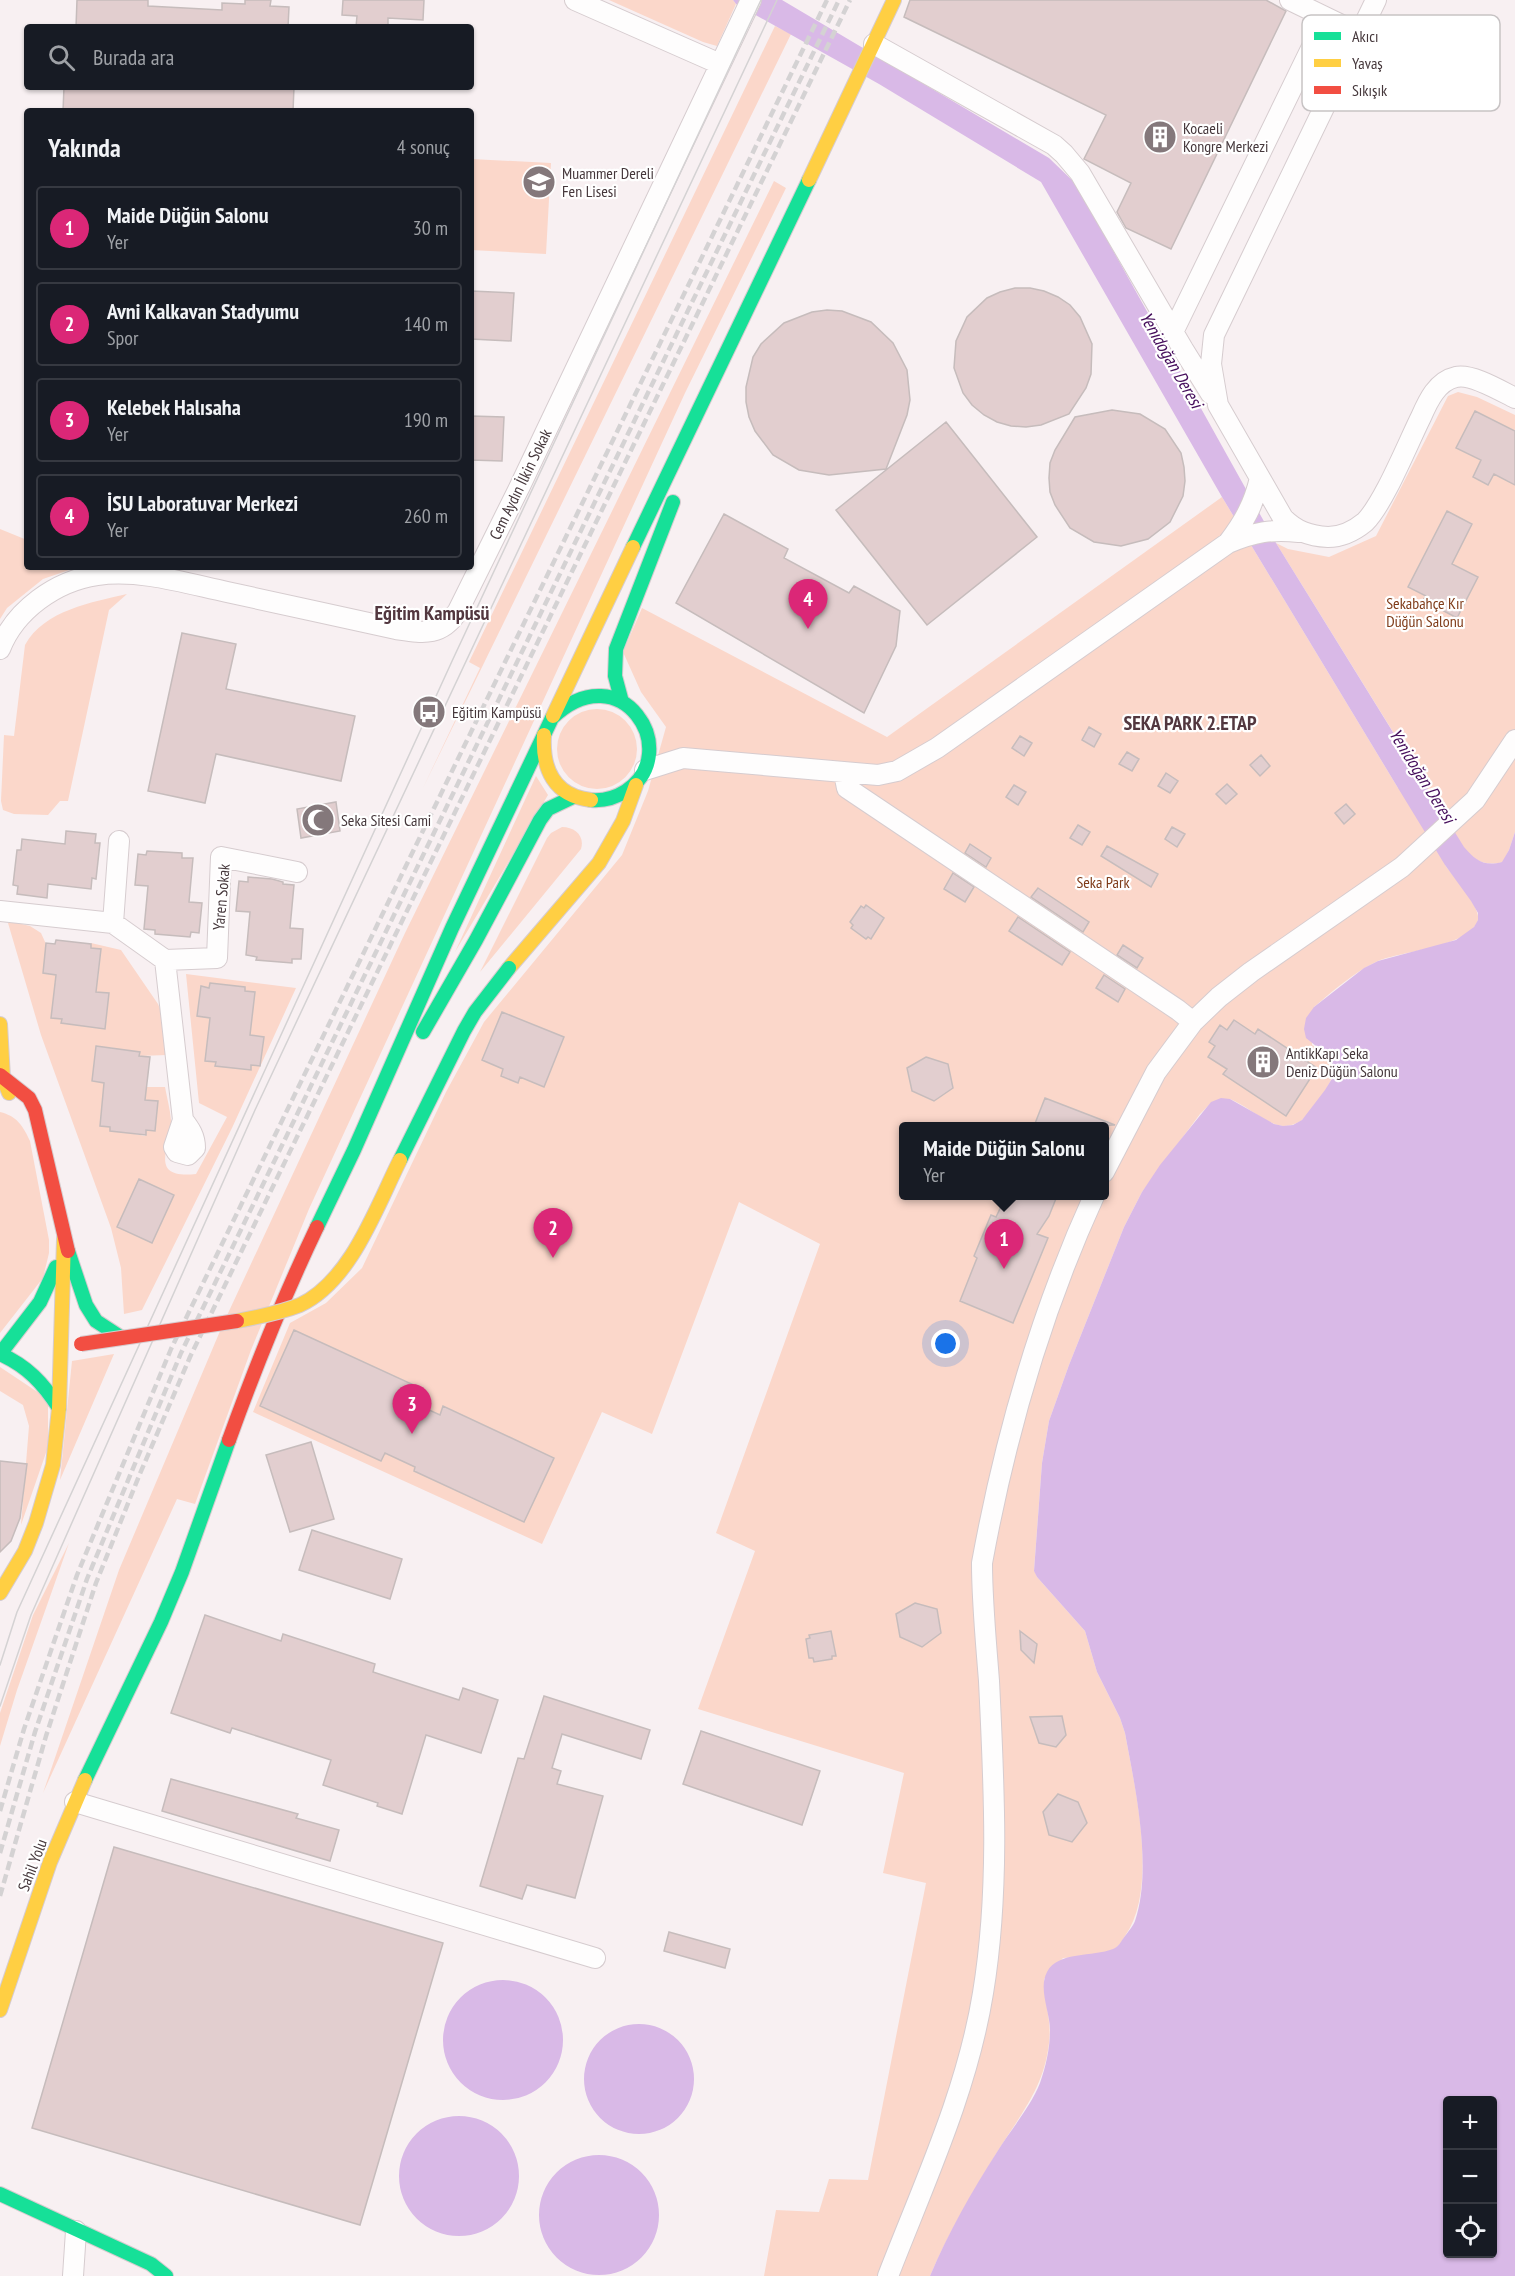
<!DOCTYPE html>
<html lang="tr">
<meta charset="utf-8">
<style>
body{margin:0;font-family:"PT Sans Narrow",sans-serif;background:#242831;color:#f1f3f6}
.controls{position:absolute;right:18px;bottom:18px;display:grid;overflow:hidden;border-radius:6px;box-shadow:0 2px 4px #0004}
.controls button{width:54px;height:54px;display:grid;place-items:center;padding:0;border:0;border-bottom:2px solid #363941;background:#171b24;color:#f1f3f6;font:30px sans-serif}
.you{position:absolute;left:946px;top:1344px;width:21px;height:21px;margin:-15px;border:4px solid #fff;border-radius:50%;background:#1a73e8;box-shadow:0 0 0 9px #1a73e833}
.badge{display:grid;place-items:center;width:39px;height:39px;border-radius:50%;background:#db2777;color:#fff;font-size:20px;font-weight:700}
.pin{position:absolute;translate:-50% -50px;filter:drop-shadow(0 2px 3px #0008)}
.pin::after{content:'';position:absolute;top:32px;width:21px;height:18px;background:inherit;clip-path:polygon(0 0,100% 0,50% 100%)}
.popup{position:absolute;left:899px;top:1122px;width:210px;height:78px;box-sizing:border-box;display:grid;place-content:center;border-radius:6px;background:#171b24;filter:drop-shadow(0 2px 4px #0005);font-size:20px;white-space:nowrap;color:#9ea1a6}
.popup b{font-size:22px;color:#f1f3f6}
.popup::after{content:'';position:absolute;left:50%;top:100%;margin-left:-12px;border:12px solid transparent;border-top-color:#171b24}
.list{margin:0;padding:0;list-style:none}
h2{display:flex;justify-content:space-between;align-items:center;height:78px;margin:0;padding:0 24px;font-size:26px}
h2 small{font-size:20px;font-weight:400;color:#9ea1a6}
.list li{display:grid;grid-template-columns:39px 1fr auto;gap:18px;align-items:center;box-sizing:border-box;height:84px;margin:0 12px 12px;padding:0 12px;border:2px solid #363941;border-radius:6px}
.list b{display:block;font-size:22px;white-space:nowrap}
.list p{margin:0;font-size:20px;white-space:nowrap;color:#9ea1a6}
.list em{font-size:20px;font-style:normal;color:#9ea1a6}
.icon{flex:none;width:33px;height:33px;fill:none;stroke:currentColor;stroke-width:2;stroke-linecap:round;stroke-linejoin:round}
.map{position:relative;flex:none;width:1515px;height:2276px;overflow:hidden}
.search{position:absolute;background:#171b24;box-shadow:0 2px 4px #0004;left:24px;top:24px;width:450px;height:66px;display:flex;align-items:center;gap:15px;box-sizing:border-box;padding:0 21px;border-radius:6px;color:#9ea1a6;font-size:22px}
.panel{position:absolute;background:#171b24;box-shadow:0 2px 4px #0004;left:24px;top:108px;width:450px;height:462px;border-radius:6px}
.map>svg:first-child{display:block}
</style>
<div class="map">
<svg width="1515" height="2276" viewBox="0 0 1515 2276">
<rect width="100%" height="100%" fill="#f8f0f2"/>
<!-- green -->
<path fill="#fbd7ca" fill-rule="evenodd" d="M609 0H733L736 4 717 46 703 42Z
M775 26 791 34 422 790 480 668 469 662Z
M471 159 551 163 546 254 471 250Z
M774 181 786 188 685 393 309 1209 251 1350 195 1504 177 1499 43 1793 119 1570 223 1324 405 933Z
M1458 392 1477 397 1515 415V832L1509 850 1503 862C1490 865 1482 864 1471 856L1445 865C1453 876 1481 907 1478 920 1470 947 1401 951 1378 961 1354 972 1333 991 1314 1007L1312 1045C1320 1050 1332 1056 1334 1067 1336 1080 1311 1113 1301 1121 1296 1124 1289 1126 1283 1126 1267 1125 1246 1105 1230 1099L1212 1102 1200 1114 1142 1192 1124 1227 1069 1365 1049 1421 1042 1463 1034 1570 1037 1577 1085 1631 1097 1672 1120 1718 1125 1733C1135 1788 1159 1888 1125 1936 1123 1939 1120 1945 1117 1947 1104 1958 1079 1956 1063 1958L1044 1979C1044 2000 1052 2022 1049 2043 1044 2089 1019 2116 996 2154 972 2193 948 2234 930 2276H764L776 2210 819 2212 829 2179 868 2180 926 1883 883 1873 904 1773 698 1709 755 1551 716 1533 820 1244 739 1202 652 1434 602 1412 542 1544 253 1412 290 1323 326 1303 362 1268 446 1092 484 1022 622 855 648 791 666 727 641 692 623 652 642 608 887 737 1222 497 1398 788 1416 769 1276 543 1288 549 1329 557 1376 536 1448 396ZM904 1126H1104V1196H904Z
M0 529 27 540V567H78L43 579 7 608 0 619Z
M127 594 109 610 68 801H60L48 815 14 814 3 810 1 801 4 735 14 736 25 645C44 610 93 602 127 594Z
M557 749a40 40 0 1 1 80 0a40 40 0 1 1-80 0Z
M536 776 548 795 455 952Z
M562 827C575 827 585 836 581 849L480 972 547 838 551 833Z
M13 922 30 926 41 933 60 975 51 1018 62 1019V1023H106L109 994 92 991 98 979 101 949 91 948V943L121 950 158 1004 167 1026V1055L139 1056V1051L114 1053V1048L104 1047 95 1052 92 1081 108 1083 100 1126 110 1127V1131L120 1132 136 1130 135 1134 145 1136 146 1130 155 1131 141 1100 142 1087H165C167 1098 170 1109 171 1120 172 1146 146 1179 196 1174L227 1117 199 1103 186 974 296 988 232 1128 142 1310 124 1314 121 1268 111 1228 41 1035 8 923Z
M0 1112C17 1116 23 1126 30 1141L49 1240V1253L43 1278 0 1333Z
M114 1354 60 1480 72 1361Z
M0 1367 48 1399V1447L21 1525 29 1426 23 1405 0 1391Z
M69 1543 17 1690 0 1746V1713L33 1615Z"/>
<!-- water -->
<path fill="#d9b9e7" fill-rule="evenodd" d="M733 0H782L1049 158 1076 184 1276 543 1464 847C1475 860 1484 867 1502 862L1509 850 1515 832V2276H930C948 2233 972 2191 997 2152 1011 2129 1030 2108 1040 2083 1046 2066 1050 2048 1050 2030 1050 2012 1038 1989 1047 1972 1058 1951 1093 1957 1113 1949 1119 1947 1121 1941 1125 1936 1128 1932 1133 1926 1135 1921 1153 1868 1135 1787 1125 1733L1120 1718 1097 1672 1085 1631 1037 1577 1034 1571 1042 1463 1049 1421 1069 1365 1124 1227 1142 1192 1160 1165 1211 1102 1221 1098 1230 1099 1274 1124 1283 1126 1293 1125 1302 1120 1325 1090 1333 1077 1334 1069 1326 1054 1306 1038 1304 1029 1306 1018 1314 1007 1364 968 1378 961 1456 940 1474 927 1478 920V913L1471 901 1445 865 1398 788 1222 497 1041 182 879 84 736 4ZM1448 2100H1492V2254H1448Z
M443 2040a60 60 0 1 1 120 0a60 60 0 1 1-120 0Z
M584 2079a55 55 0 1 1 110 0a55 55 0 1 1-110 0Z
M399 2176a60 60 0 1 1 120 0a60 60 0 1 1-120 0Z
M539 2215a60 60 0 1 1 120 0a60 60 0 1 1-120 0Z"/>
<!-- building -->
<path fill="#e2cecf" stroke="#c6bcbc" stroke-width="1.5" d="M77 0H148V6L222 10V3L245 4V0H271L270 6 289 7 288 27H76Z
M343 0H424L423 20 388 18V27H356L357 16 342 15Z
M910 0H1266L1286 11 1171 249 1126 228 1117 212 1131 183 1084 159 1106 115 904 17Z
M64 87H294L293 111H63Z
M1015 288H1030L1044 291 1058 297 1070 305 1080 317 1092 344 1091 374 1086 388 1069 414 1041 425 1026 427 1011 426 997 422 984 415 972 405 963 393 954 368 956 341 967 317 987 298 1000 292Z
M471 291 514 293 511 341 471 339Z
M827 310 842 311 871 322 893 343 907 370 910 400 907 415 886 469 829 475 799 470 773 455 755 431 749 417 746 402V387L753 357 761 344 784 323 812 312Z
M1112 410 1140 414 1165 429 1181 453 1184 467 1185 481 1183 496 1170 522 1148 539 1121 546 1094 542 1070 528 1055 505 1050 492 1049 478 1050 463 1055 450 1075 417Z
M1475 411 1515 431V485L1494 474 1488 485 1473 477 1481 460 1456 448Z
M471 416 504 417 502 461 471 460Z
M946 422 1037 537 927 625 836 510Z
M1447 511 1472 524 1452 564 1478 577 1457 618 1423 600 1426 596 1408 587Z
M724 514 788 549 784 558 849 593 854 586 900 611 896 646 864 713 676 603Z
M182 633 236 644 226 689 355 716 341 781 216 754 205 803 148 791Z
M1089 727 1101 734 1094 747 1082 740Z
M1020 736 1032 743 1024 756 1012 748Z
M1127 752 1139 759 1132 771 1119 764Z
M1261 755 1270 766 1260 776 1250 765Z
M1166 773 1178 781 1170 793 1158 786Z
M1227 784 1237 794 1226 804 1216 794Z
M1014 785 1026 792 1018 805 1006 797Z
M336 802 340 831 301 838 297 809Z
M1346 804 1355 814 1344 824 1335 813Z
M1078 825 1090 832 1082 845 1070 838Z
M1172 827 1185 834 1177 847 1165 839Z
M66 831 96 834 95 843H100L96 879 92 878 91 889 48 884 47 898 17 894 18 886 13 885 17 850H21L22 839 65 844Z
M970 844 991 858 986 867 965 853Z
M1107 846 1158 874 1151 887 1101 856Z
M147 851 182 853V858H193L189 902 202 903 199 933 191 932 190 937 155 934V930L144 929 148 886 135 885 138 854 146 855Z
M953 873 974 887 965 902 944 889Z
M248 877 272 879 283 882V884L294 885 290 928 303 929 301 959H292V963L256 960 257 957 246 955 250 912 236 911 239 881 248 882Z
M1038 888 1089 922 1083 932 1031 897Z
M866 905 884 918 871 939 868 937 866 939 851 928 853 925 850 922 861 906 864 908Z
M1018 917 1070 952 1062 965 1009 931Z
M56 940 91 944V948L101 949 96 992 109 993 105 1029 61 1023 62 1019 51 1018 56 975 43 973 46 943 55 944Z
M1123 945 1143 958 1137 968 1117 955Z
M1104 975 1125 989 1118 1002 1096 988Z
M210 983 245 987V991L255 992 250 1035 264 1037 260 1066 251 1065V1070L215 1066 216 1062 205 1061 210 1018 197 1016 201 986 209 988Z
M502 1012 564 1037 544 1087 520 1077 518 1083 501 1076 503 1069 482 1060Z
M1234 1020 1255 1034 1258 1029 1317 1068 1286 1116 1223 1074 1227 1069 1208 1057 1215 1046 1209 1042 1220 1025 1227 1030Z
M96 1046 140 1052 139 1056 150 1057 145 1100 158 1101 155 1131 146 1130V1135L110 1131V1127L100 1126 104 1083 92 1081Z
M926 1057 948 1064 953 1088 934 1101 912 1091 907 1068Z
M1045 1098 1115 1125 1034 1126Z
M139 1179 174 1195 152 1243 117 1227Z
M1006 1196H1057L1049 1216 1037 1234 1048 1238 1013 1323 960 1301 977 1258 974 1256 991 1215 996 1217Z
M294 1330 416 1386 409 1401 440 1415 443 1406 554 1458 524 1522 414 1471 415 1467 385 1453 381 1461 260 1406Z
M311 1442 334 1519 290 1532 266 1455Z
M0 1461 27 1464 20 1518 11 1541 0 1552Z
M312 1530 402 1559 390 1599 299 1570Z
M915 1603 937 1609 941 1633 922 1647 900 1637 896 1614Z
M205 1615 281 1641 283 1634 375 1664 373 1672 459 1700 463 1688 498 1700 481 1753 426 1735 402 1814 377 1806 378 1803 323 1785 331 1760 232 1728 230 1733 171 1713Z
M831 1631 836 1656H832V1659L814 1662 813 1658H809L806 1639 810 1638 809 1635Z
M1020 1631 1037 1644 1034 1663 1021 1650Z
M544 1696 650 1730 641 1759 562 1734 552 1768 561 1771 557 1784 603 1796 575 1898 527 1885 522 1899 480 1886 518 1758 524 1759Z
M1062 1716 1066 1735 1056 1747 1039 1743 1030 1717Z
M701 1731 820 1771 802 1825 683 1784Z
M171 1779 298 1814 296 1818 339 1830 330 1861 162 1811Z
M1058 1794 1078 1802 1087 1823 1072 1842 1049 1835 1043 1812Z
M114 1847 443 1943 360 2225 32 2128Z
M669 1932 730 1949 725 1968 664 1951Z"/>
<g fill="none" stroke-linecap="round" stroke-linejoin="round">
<defs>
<path id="street" d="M575 0 720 64
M1290 0 1360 34
M1376 0 1214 335 1211 364 1218 405 1283 518C1296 531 1309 536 1328 537 1342 537 1354 531 1365 522 1384 503 1408 443 1421 417 1428 401 1437 381 1456 377 1471 373 1501 391 1515 398
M874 44 1054 145 1064 154 1080 173 1183 349 1211 394
M1173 332 1326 18
M1228 543C1244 522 1254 504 1260 478
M0 649C15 610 56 581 97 575 140 569 185 583 227 592 283 604 340 617 396 629 423 633 441 637 458 611L520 486 751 0
M645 770 683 758 878 775 897 771 937 748 1228 543C1255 532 1271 529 1299 532
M844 773 847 788 1178 1010 1193 1022
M0 911 113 923 165 960 217 958 221 857 297 872
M113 923 119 841
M165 960 183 1120 174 1147 177 1152 188 1155 195 1148C195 1136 190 1129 183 1120
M1104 1172 1156 1072 1193 1022 1219 997 1251 972 1402 867 1475 800 1515 740
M75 1802 595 1958
M73 2276 76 2231
M888 2276C924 2183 967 2092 983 1993 1000 1890 994 1784 989 1681 986 1642 982 1602 982 1563 1005 1437 1041 1312 1094 1196"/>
<path id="fast" d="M633 547 809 180
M622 702 615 676 616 649 673 502
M423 1032 476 940 540 820 548 809 573 797
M317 1227 354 1150 452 928 552 718C621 652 685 752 626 791 615 798 603 801 591 800
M68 1251 86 1305 96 1321 122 1338
M0 1354 40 1302 56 1267
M0 1354C27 1366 43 1383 59 1408
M85 1780 161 1622 182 1572 229 1440
M0 2194 151 2264 166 2276"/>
<path id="slow" d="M809 180 894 0
M553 716 633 547
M544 735C542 769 554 796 591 800
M509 968 599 863 623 821 636 785
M0 1024 3 1078 9 1093
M0 1593 25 1551 36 1523 53 1465 59 1408 64 1239
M0 2010 50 1862 85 1780"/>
<path id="jam" d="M0 1075 29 1098 35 1110 68 1251
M229 1440C255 1368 284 1296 317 1227"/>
</defs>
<!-- street casing -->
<use href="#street" stroke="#d6cccf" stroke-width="22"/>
<!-- fast casing -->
<use href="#fast" stroke="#d6cccf" stroke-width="16"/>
<!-- slow casing -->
<use href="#slow" stroke="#d6cccf" stroke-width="16"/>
<!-- jam casing -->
<use href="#jam" stroke="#d6cccf" stroke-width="16"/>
<!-- street -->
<use href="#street" stroke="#fefdfd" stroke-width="20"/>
<!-- fast -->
<use href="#fast" stroke="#16e098" stroke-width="14"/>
<!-- slow -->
<use href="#slow" stroke="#ffcf43" stroke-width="14"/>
<!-- jam -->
<use href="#jam" stroke="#f24e42" stroke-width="14"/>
<!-- tram -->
<path stroke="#d4d2d3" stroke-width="1.5" d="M0 1665 17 1612 453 659 761 0
M0 1706 31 1615 255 1110 777 0"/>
<!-- rail -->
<path stroke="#d4d2d3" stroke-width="4.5" stroke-dasharray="9 4.5" stroke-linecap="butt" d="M0 1811 24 1729 77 1575 171 1349 827 0
M0 1853 35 1732 87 1579 181 1353 839 0
M0 1896 46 1736 96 1583 139 1476 190 1357 850 0"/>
<defs>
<path id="fast-bridge" d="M400 1160 464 1031 475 1012 509 968"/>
<path id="slow-bridge" d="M237 1321C258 1317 280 1313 300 1305 351 1281 376 1208 400 1160"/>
<path id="jam-bridge" d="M81 1344 237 1321"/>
</defs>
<!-- fast-bridge casing -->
<use href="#fast-bridge" stroke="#d6cccf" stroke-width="16" stroke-linecap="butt"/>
<!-- slow-bridge casing -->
<use href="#slow-bridge" stroke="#d6cccf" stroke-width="16" stroke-linecap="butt"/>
<!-- jam-bridge casing -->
<use href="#jam-bridge" stroke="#d6cccf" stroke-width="16" stroke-linecap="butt"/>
<!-- fast-bridge -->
<use href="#fast-bridge" stroke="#16e098" stroke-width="14"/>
<!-- slow-bridge -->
<use href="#slow-bridge" stroke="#ffcf43" stroke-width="14"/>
<!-- jam-bridge -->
<use href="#jam-bridge" stroke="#f24e42" stroke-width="14"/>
</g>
<!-- icons -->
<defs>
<symbol id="building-disc" viewBox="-11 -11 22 22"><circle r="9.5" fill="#84787b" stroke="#fff"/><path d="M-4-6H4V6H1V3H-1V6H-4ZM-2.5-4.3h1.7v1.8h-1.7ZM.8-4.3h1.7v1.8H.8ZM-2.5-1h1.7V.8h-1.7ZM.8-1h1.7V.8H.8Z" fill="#fff"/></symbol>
<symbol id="school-disc" viewBox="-11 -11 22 22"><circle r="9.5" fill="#84787b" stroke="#fff"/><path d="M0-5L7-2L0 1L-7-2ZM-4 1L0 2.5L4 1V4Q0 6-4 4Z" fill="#fff"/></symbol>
<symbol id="bus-disc" viewBox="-11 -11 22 22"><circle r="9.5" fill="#84787b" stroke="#fff"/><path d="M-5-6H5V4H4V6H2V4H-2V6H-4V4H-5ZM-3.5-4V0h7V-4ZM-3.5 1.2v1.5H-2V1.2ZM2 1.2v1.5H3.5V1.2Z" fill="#fff"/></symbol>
<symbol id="mosque-disc" viewBox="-11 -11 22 22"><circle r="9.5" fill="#84787b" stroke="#fff"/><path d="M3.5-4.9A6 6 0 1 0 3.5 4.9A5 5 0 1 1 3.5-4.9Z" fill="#fff"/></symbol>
</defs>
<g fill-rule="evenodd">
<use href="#building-disc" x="1141" y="118" width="38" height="38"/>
<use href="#school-disc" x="520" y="163" width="38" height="38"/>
<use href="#bus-disc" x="410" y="693" width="38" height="38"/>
<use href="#mosque-disc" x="299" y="801" width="38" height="38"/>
<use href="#building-disc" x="1244" y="1043" width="38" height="38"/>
</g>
<g text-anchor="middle" stroke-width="4.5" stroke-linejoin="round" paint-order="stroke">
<!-- poi labels -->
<g font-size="16" fill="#45373b" stroke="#fff" text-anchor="start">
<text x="1183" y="134">Kocaeli<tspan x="1183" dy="18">Kongre Merkezi</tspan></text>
<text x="562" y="179">Muammer Dereli<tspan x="562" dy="18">Fen Lisesi</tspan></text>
<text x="452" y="718">Eğitim Kampüsü</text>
<text x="341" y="826">Seka Sitesi Cami</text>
<text x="1286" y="1059">AntikKapı Seka<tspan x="1286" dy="18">Deniz Düğün Salonu</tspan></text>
</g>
<!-- street labels -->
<g font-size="16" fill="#45373b" stroke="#fff">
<text transform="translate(520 484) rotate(-64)" y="6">Cem Aydın İlkin Sokak</text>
<text transform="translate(221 897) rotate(-85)" y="6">Yaren Sokak</text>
<text transform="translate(32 1865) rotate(-69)" y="6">Sahil Yolu</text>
</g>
<!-- park labels -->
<g font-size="16" fill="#7f3b18" stroke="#fff">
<text x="1425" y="609">Sekabahçe Kır<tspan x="1425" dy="18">Düğün Salonu</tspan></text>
<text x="1103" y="888">Seka Park</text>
</g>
<!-- water labels -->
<g font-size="18" font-style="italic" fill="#460e5c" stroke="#fff">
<text transform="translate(1171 360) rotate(60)" y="6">Yenidoğan Deresi</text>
<text transform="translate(1422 776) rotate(58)" y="6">Yenidoğan Deresi</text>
</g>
<!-- quarter labels -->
<g font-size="20" font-weight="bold" fill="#52373f" stroke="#fff">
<text x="432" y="620">Eğitim Kampüsü</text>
<text x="1190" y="730">SEKA PARK 2.ETAP</text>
</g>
</g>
<!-- legend -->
<rect x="1302" y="15" width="198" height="96" rx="9" fill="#fff" stroke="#c7c3c4" stroke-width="1.5"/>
<rect x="1314" y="32" width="27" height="8" fill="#16e098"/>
<rect x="1314" y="59" width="27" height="8" fill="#ffcf43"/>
<rect x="1314" y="86" width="27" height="8" fill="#f24e42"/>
<g font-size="16" fill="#45373b">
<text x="1352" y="42">Akıcı</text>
<text x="1352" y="69">Yavaş</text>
<text x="1352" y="96">Sıkışık</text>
</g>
</svg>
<div class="controls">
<button>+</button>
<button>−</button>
<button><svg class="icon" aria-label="locate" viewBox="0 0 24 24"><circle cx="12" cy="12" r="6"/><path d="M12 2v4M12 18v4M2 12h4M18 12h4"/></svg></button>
</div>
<div class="you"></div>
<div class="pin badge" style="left:1004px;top:1269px">1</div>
<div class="popup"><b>Maide Düğün Salonu</b>Yer</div>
<div class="pin badge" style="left:553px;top:1258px">2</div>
<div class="pin badge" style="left:412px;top:1434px">3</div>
<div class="pin badge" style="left:808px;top:629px">4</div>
<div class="search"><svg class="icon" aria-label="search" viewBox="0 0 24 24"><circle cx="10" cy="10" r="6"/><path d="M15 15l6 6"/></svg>Burada ara</div>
<section class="panel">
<h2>Yakında<small>4 sonuç</small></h2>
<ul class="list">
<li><span class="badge">1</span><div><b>Maide Düğün Salonu</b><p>Yer</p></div><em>30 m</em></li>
<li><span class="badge">2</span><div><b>Avni Kalkavan Stadyumu</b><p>Spor</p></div><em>140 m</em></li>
<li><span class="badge">3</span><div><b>Kelebek Halısaha</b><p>Yer</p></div><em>190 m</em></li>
<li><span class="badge">4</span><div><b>İSU Laboratuvar Merkezi</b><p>Yer</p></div><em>260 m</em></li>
</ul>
</section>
</div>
